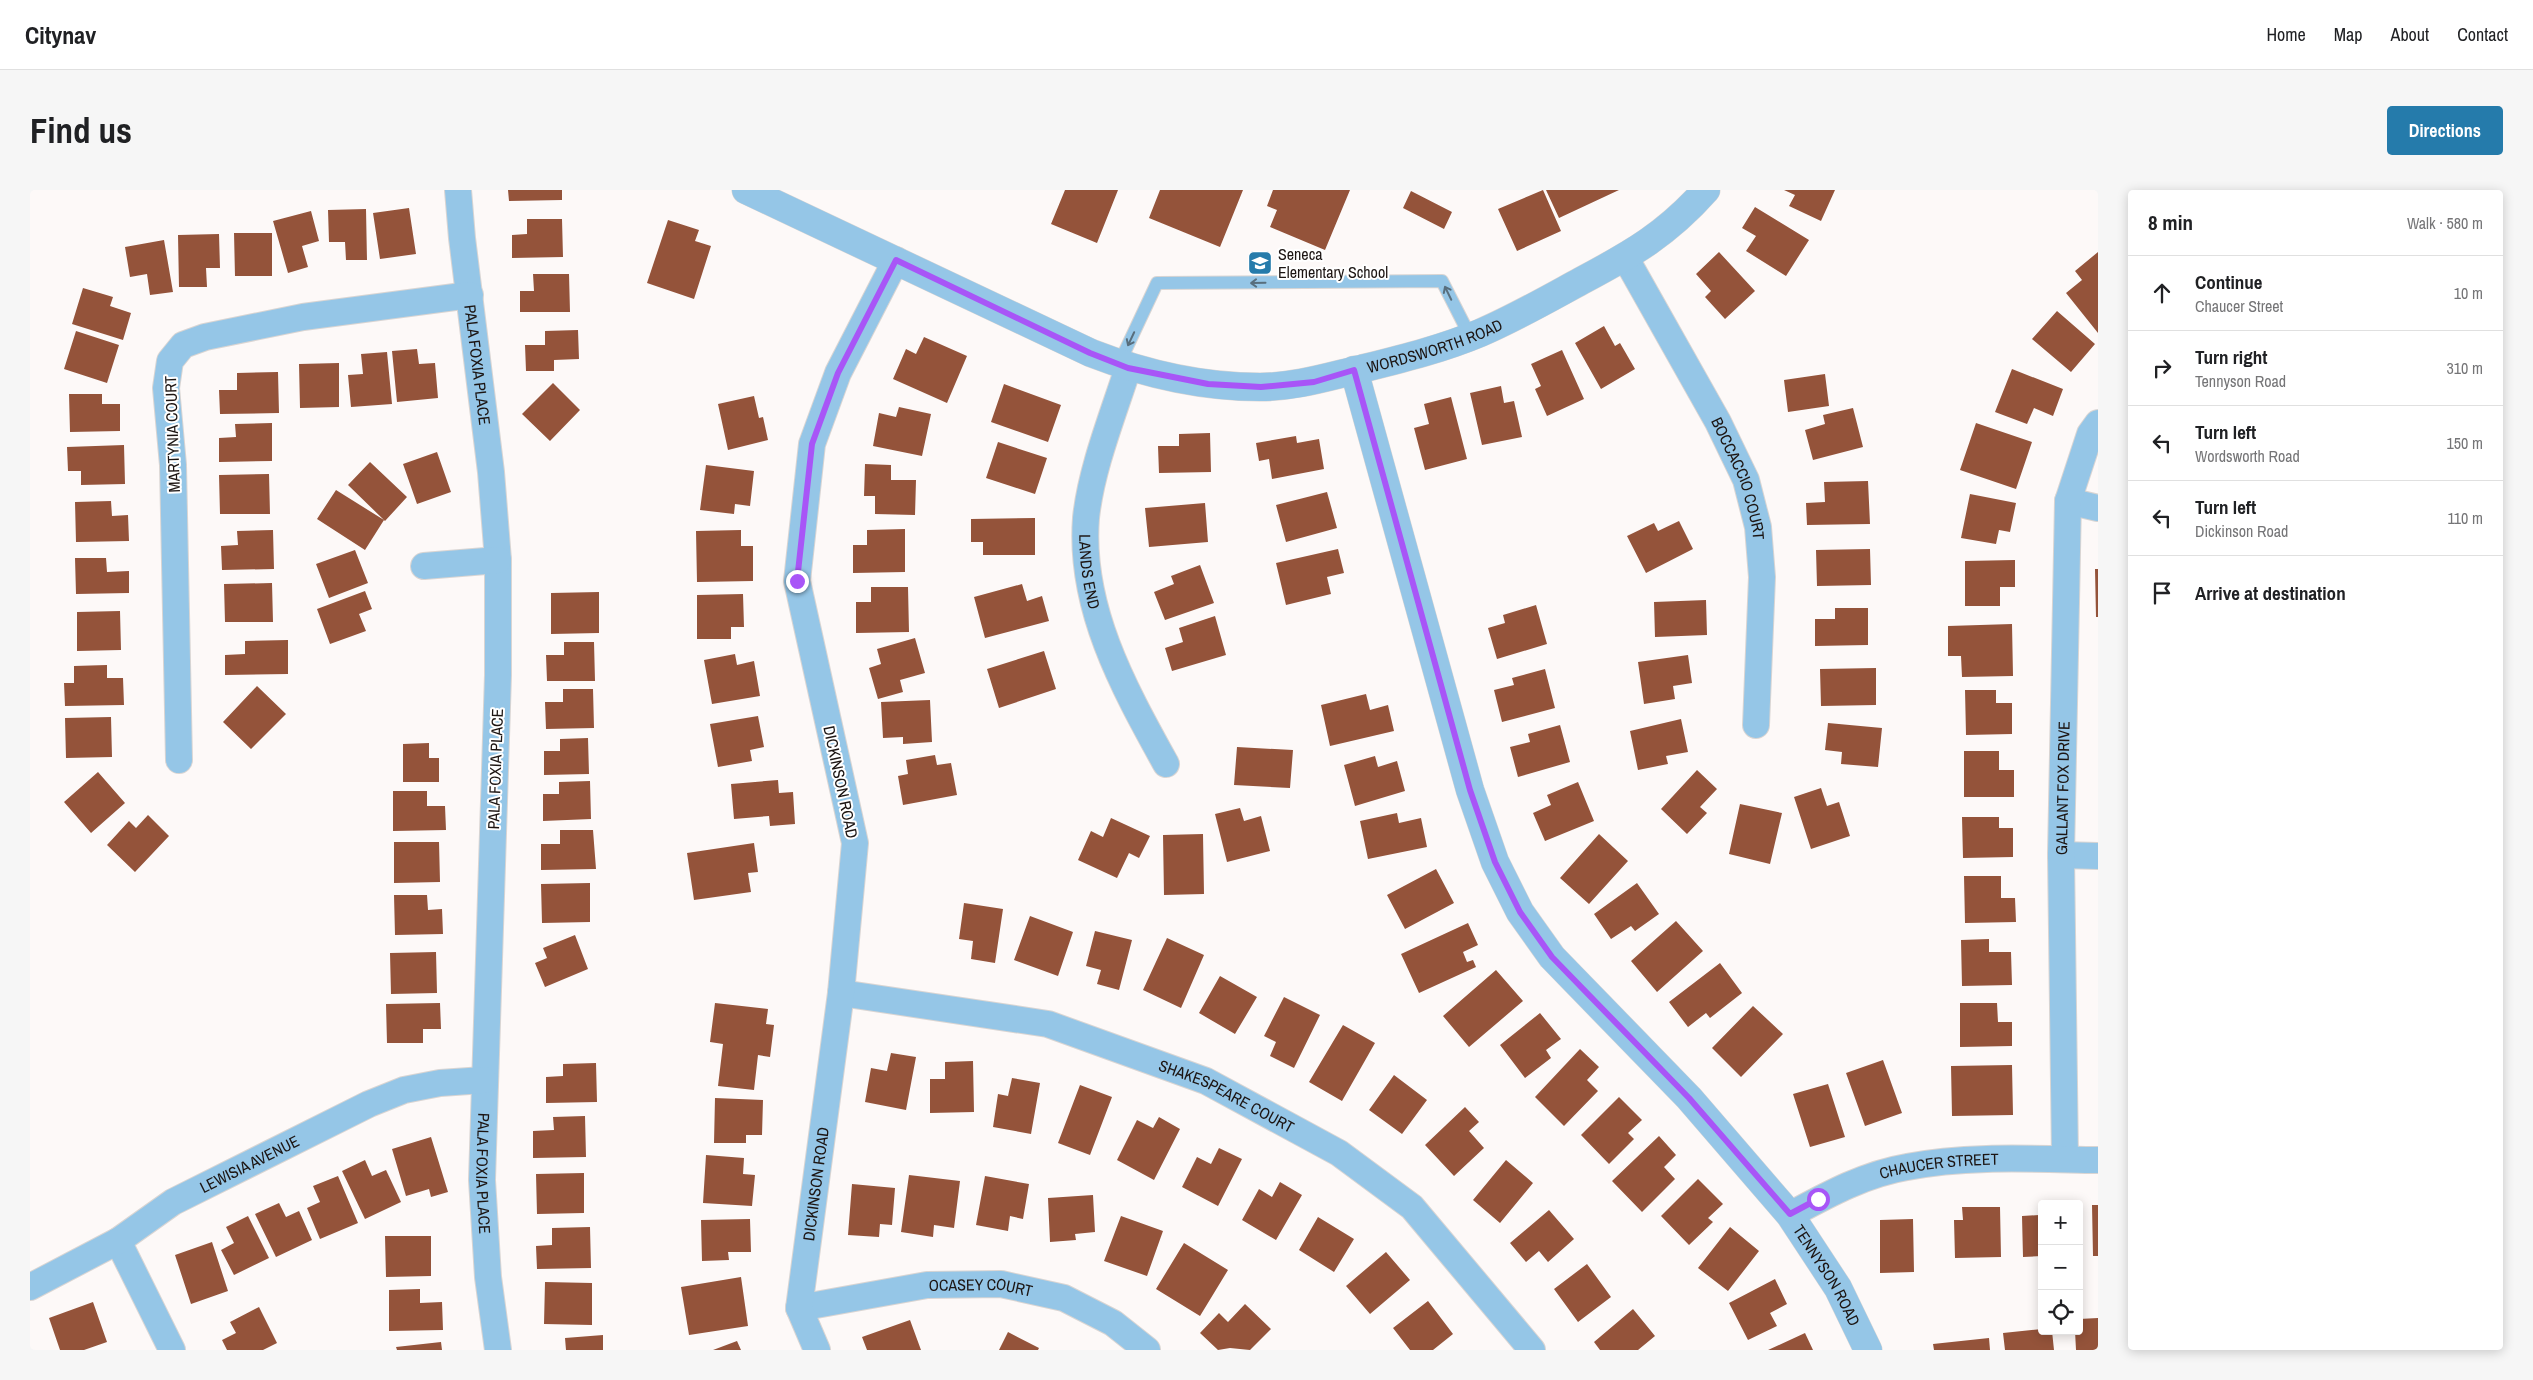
<!DOCTYPE html>
<meta charset="utf-8">
<style>
body{margin:0;font-family:"Archivo Narrow",sans-serif;background:#f6f6f6;color:#202124}
.controls{position:absolute;right:15px;bottom:15px;display:grid;overflow:hidden;border-radius:5px;box-shadow:0 2px 12px #0003}
.controls button{width:45px;height:45px;display:grid;place-items:center;padding:0;border:0;border-bottom:1px solid #e0e0e0;background:#fff;color:#202124;font:25px sans-serif}
.stop{position:absolute;width:15px;height:15px;margin:-11px;border:4px solid #a855f7;border-radius:50%;background:#fff}
.stop.end{background:#a855f7;border-color:#fff;box-shadow:0 1px 5px #0008}
.list{margin:0;padding:0;list-style:none}
h2{display:flex;justify-content:space-between;align-items:center;height:65px;margin:0;padding:0 20px;font-size:21px}
h2 small{font-size:16px;font-weight:400;color:#757577}
.list li{display:grid;grid-template-columns:32px 1fr auto;gap:15px;align-items:center;box-sizing:border-box;height:75px;padding:0 20px;border-top:1px solid #e0e0e0}
.list b{display:block;font-size:19px;white-space:nowrap}
.list p{margin:0;font-size:16px;white-space:nowrap;color:#757577}
.list em{font-size:16px;font-style:normal;color:#757577}
.icon{flex:none;width:28px;height:28px;fill:none;stroke:currentColor;stroke-width:2;stroke-linecap:round;stroke-linejoin:round}
.map{position:relative;flex:none;width:2068px;height:1160px;overflow:hidden;border-radius:5px}
header{display:flex;align-items:center;gap:30px;box-sizing:border-box;height:70px;padding:0 25px;background:#fff;border-bottom:1px solid #e0e0e0}
header strong{font-size:24px}
nav{display:flex;gap:28px;margin-inline-start:auto;font-size:18px}
.intro{display:flex;align-items:center;justify-content:space-between;box-sizing:border-box;height:120px;padding:0 30px}
h1{margin:0;font-size:35px}
.button{padding:12px 22px;border-radius:5px;background:#257bab;color:#fff;font-size:18px;font-weight:700}
main{display:flex;gap:30px;padding:0 30px}
aside{flex:1;background:#fff;border-radius:5px;box-shadow:0 2px 12px #0003}
.map>svg:first-child{display:block}
</style>
<header>
<strong>Citynav</strong>
<nav><a>Home</a><a>Map</a><a>About</a><a>Contact</a></nav>
</header>
<div class="intro"><h1>Find us</h1><a class="button">Directions</a></div>
<main>
<div class="map">
<svg width="2068" height="1160" viewBox="0 0 2068 1160">
<rect width="100%" height="100%" fill="#fdf9f8"/>
<!-- building -->
<path fill="#94533a" d="M478 0H532V10L479 11Z
M1035 0H1088L1067 53 1021 34Z
M1130 0H1213L1190 57 1119 28Z
M1243 0H1320L1295 60 1240 37 1247 20 1237 16Z
M1513 0 1531 41 1487 61 1468 19Z
M1516 0H1589L1529 28Z
M1754 0H1805L1791 31 1759 16 1765 5Z
M1381 1 1422 22 1414 39 1373 18Z
M1725 17 1779 50 1756 86 1716 61 1726 46 1712 38Z
M379 18 386 64 350 69 343 23Z
M336 19 337 70H316L315 52H299L298 20Z
M281 21 289 51 272 56 278 77 258 83 243 31Z
M497 29H532L533 67 482 68V45L497 44Z
M638 30 669 40 665 51 681 56 664 109 617 93Z
M204 43H242V86H205Z
M189 44 190 78H176L177 97H149L148 45Z
M134 50 143 102 120 105 117 84 100 87 95 57Z
M1689 62 1725 101 1695 129 1675 107 1681 101 1666 84Z
M2068 62V143L2036 103 2052 90 2045 81Z
M503 84H539L540 122H490V101H504Z
M53 98 83 107 80 116 101 123 93 150 42 134Z
M2027 121 2065 154 2041 182 2002 149Z
M1574 136 1585 156 1590 153 1605 179 1571 199 1545 153Z
M548 140 549 169 524 170V181H496L495 155H515V141Z
M46 141 89 155 77 193 34 179Z
M894 147 937 166 917 213 863 189 876 159 886 164Z
M387 159 389 174 405 173 408 208 367 212 362 161Z
M1532 160 1554 209 1517 226 1505 199 1511 196 1501 174Z
M357 162 362 214 321 217 318 185 333 184 331 164Z
M309 173V217L270 218 269 174Z
M1982 179 2033 199 2023 226 2004 218 1997 234 1965 222Z
M248 182 249 223 190 224 189 200H207V183Z
M1795 184 1799 216 1758 222 1754 190Z
M523 193 550 220 520 251 492 224Z
M974 194 1031 215 1018 252 961 232Z
M1471 196 1474 213 1484 211 1492 247 1452 255 1440 203Z
M39 204H72V214H90V241L40 242Z
M724 206 729 228 733 227 738 250 698 260 688 214Z
M1421 207 1437 269 1395 280 1384 238 1399 234 1394 214Z
M869 217 901 224 892 266 843 256 849 223 866 227Z
M1823 218 1833 257 1783 270 1775 240 1795 234 1793 225Z
M242 233V271L189 272V248L206 247 205 234Z
M1946 233 2002 252 1986 299 1930 280Z
M1180 243 1181 282 1129 283 1128 256H1149V244Z
M1266 246 1267 253 1289 249 1294 279 1242 289 1239 269 1229 271 1226 253Z
M968 252 1017 268 1005 304 956 288Z
M94 255 95 294 51 295V281H38L37 257Z
M407 262 421 302 387 314 373 274Z
M340 272 377 307 355 331 318 295Z
M835 274 861 275V290H886L885 325 845 324V306H834Z
M676 275 724 281 720 316 705 314 704 324 670 320Z
M239 284 240 324H190L189 285Z
M1838 291 1840 334 1777 335 1776 313 1795 312 1794 292Z
M306 300 354 330 335 360 287 329Z
M1297 302 1307 338 1256 352 1246 315Z
M1940 304 1986 313 1980 342 1969 340 1966 354 1931 348Z
M81 311 82 326 98 325 99 351 46 352 45 312Z
M1175 313 1178 352 1119 357 1115 318Z
M1005 328V365H953V352H941V329Z
M1649 331 1663 359 1616 383 1597 346 1624 333 1628 341Z
M875 339V382L823 383V355H837V340Z
M243 340 244 379 192 380 191 356 208 355 207 341Z
M711 340V356H723V391L667 392 666 341Z
M1308 359 1314 383 1297 387 1301 404 1256 415 1246 373Z
M1840 359 1841 395 1787 396 1786 360Z
M325 360 338 393 299 408 286 374Z
M45 368H76L77 382 99 381V403L46 404Z
M1985 370V397H1970V416H1935V371Z
M1170 375 1184 413 1135 430 1124 402 1144 394 1141 386Z
M2065 379H2068V427H2066Z
M242 393 243 432H195L194 394Z
M992 394 997 411 1012 406 1019 431 955 448 944 407Z
M841 397H878L879 442 826 443V412H841Z
M335 401 342 419 329 424 336 441 300 454 287 419Z
M569 402V443L521 444V403Z
M713 404 714 437H701V449H667V405Z
M1676 410 1677 445 1625 447 1624 412Z
M1506 415 1517 454 1467 469 1458 438 1475 433 1473 425Z
M1805 418H1838V455L1785 456V429H1805Z
M90 421 91 460 47 461V422Z
M1185 426 1196 465 1142 481 1135 458 1153 452 1149 438Z
M1982 434 1983 486 1932 487 1931 466H1918V436Z
M885 448 895 483 870 490 873 502 848 509 839 478 851 474 847 459Z
M258 450V484L195 485V465L215 464V451Z
M534 452H564L565 491H517L516 465H534Z
M1014 461 1026 499 969 518 957 479Z
M705 464 707 475 724 471 730 506 682 514 674 470Z
M1658 465 1662 493 1643 496 1645 509 1614 514 1608 472Z
M77 475V488H93L94 515 35 516 34 493H44V476Z
M1846 478V515L1791 516 1790 479Z
M1515 479 1525 518 1472 532 1464 500 1484 495 1482 488Z
M227 496 256 524 221 559 193 532Z
M533 499H563L564 538 516 539 515 512H533Z
M1935 500H1966V513H1982V544L1936 545Z
M1336 504 1340 520 1358 515 1364 541 1300 556 1291 515Z
M900 510 902 552 873 554V547L853 548 851 512Z
M728 526 734 557 720 560 722 571 688 577 680 534Z
M81 527 82 567 36 568 35 528Z
M1651 529 1658 562 1636 566 1638 574 1608 580 1600 541Z
M1798 533 1852 538 1848 577 1811 574 1812 562 1795 560Z
M1530 535 1540 572 1488 587 1480 557 1500 552 1498 544Z
M558 548 559 584 514 585V561H530V549Z
M399 553V568H409V592H373V554Z
M1207 557 1263 560 1260 598 1204 595Z
M1934 561H1969V580H1984V607H1934Z
M905 565 907 575 921 573 927 605 873 615 868 586 878 584 876 570Z
M1345 566 1348 577 1367 571 1375 601 1325 616 1314 575Z
M1667 580 1687 599 1670 617 1677 623 1657 644 1631 619Z
M68 582 95 613 61 643 34 612Z
M748 590 749 603 763 602 765 634 740 636 739 626 704 629 701 594Z
M560 591 561 629 513 631V604H529V592Z
M1548 592 1564 631 1515 651 1503 623 1521 615 1517 605Z
M1791 598 1797 616 1809 612 1820 646 1781 659 1764 607Z
M363 601H397V616H415L416 640 363 641Z
M1710 614 1752 623 1740 674 1699 664Z
M1210 618 1214 631 1231 626 1240 661 1197 672 1185 624Z
M1367 623 1369 633 1391 628 1397 657 1338 669 1330 631Z
M118 625 139 646 105 682 77 655 99 631 106 638Z
M1932 627H1969V638H1983V667L1933 668Z
M1081 628 1120 646 1109 668 1099 663 1087 688 1048 670 1061 641 1073 647Z
M530 640H563L566 679 511 680V654H530Z
M1173 644 1174 704 1134 705 1133 645Z
M1569 644 1598 671 1559 714 1530 688Z
M364 652H409L410 692 364 693Z
M724 653 728 682 718 683 721 702 664 710 657 663Z
M1406 679 1424 713 1375 739 1357 705Z
M1934 686H1971V708H1985L1986 732 1935 733Z
M560 693V732L512 733 511 694Z
M1607 693 1629 724 1605 741 1601 736 1581 749 1564 724Z
M364 705H397L398 720 412 719 413 744 365 745Z
M934 713 973 719 965 773 941 769 943 751 929 749Z
M1000 726 1043 742 1028 786 984 770Z
M1646 731 1673 761 1627 802 1601 771Z
M1438 733 1448 755 1433 762 1437 772 1443 770 1446 777 1389 803 1371 764Z
M1065 741 1102 750 1089 800 1067 794 1071 780 1056 776Z
M545 745 558 779 515 797 505 773 517 768 513 758Z
M1137 748 1174 765 1151 818 1113 800Z
M1959 749V762H1981L1982 795 1932 796 1931 750Z
M406 762 407 803 361 804 360 763Z
M1690 773 1712 803 1680 828 1676 823 1658 837 1639 812Z
M1466 780 1493 811 1439 857 1413 826Z
M1190 786 1227 807 1205 844 1169 823Z
M1254 807 1290 825 1264 878 1240 866 1246 852 1234 846Z
M410 813 411 839H393V853H357L356 814Z
M685 813 738 819 736 834 744 835 740 867 728 865 724 900 688 896 693 854 680 852Z
M1930 813H1967L1968 832H1982V856L1930 857Z
M1723 816 1753 844 1711 887 1682 858Z
M1510 823 1531 849 1516 860 1521 868 1495 888 1470 855Z
M1313 835 1345 853 1312 911 1279 892Z
M1550 859 1569 877 1557 890 1568 901 1534 936 1505 907Z
M861 863 886 867 876 920 835 912 841 878 857 881Z
M1853 870 1872 923 1835 936 1816 883Z
M943 871 944 922 900 923V889H915V872Z
M566 873 567 912 516 913V887L533 886V874Z
M1982 875 1983 925 1922 926 1921 876Z
M1364 885 1397 910 1372 944 1339 920Z
M982 888 1010 893 1001 944 963 937 968 904 978 906Z
M1798 894 1815 947 1780 957 1763 904Z
M1050 895 1082 907 1060 965 1028 953Z
M1589 907 1612 930 1598 943 1604 949 1579 974 1551 945Z
M685 908 733 910 732 945H716V953H684Z
M1435 917 1449 932 1439 941 1454 958 1424 986 1395 955Z
M555 926 556 967 503 968V941L524 940 523 927Z
M1129 927 1150 939 1124 990 1087 970 1107 930 1123 938Z
M1629 946 1646 965 1634 977 1645 989 1612 1022 1582 991Z
M401 947 418 1002 401 1007 399 999 376 1006 362 959Z
M1189 958 1212 969 1188 1016 1152 997 1167 967 1181 974Z
M676 965 714 968 713 984 725 985 722 1016 673 1013Z
M335 970 342 986 356 980 371 1012 335 1029 312 981Z
M1476 970 1503 993 1470 1033 1443 1010Z
M554 983V1023L507 1024 506 984Z
M879 985 930 991 924 1038 904 1035 903 1047 871 1042Z
M308 986 328 1033 290 1049 277 1018 290 1012 283 996Z
M955 986 999 994 993 1029 980 1026 978 1041 946 1035Z
M1668 989 1693 1014 1678 1028 1683 1032 1659 1055 1631 1026Z
M1250 992 1272 1005 1246 1050 1212 1030 1229 999 1242 1007Z
M822 994 865 998 862 1035 850 1034 849 1047 818 1045Z
M1063 1005 1065 1042 1045 1044 1046 1050 1020 1052 1018 1008Z
M249 1013 256 1027 269 1021 282 1050 246 1067 225 1024Z
M2009 1014H2012V1066L1993 1067 1992 1026 2009 1025Z
M2062 1015H2068V1066H2063Z
M1932 1017H1970L1971 1067 1925 1068 1924 1030H1933Z
M1519 1020 1544 1049 1518 1072 1509 1061 1496 1072 1480 1053Z
M218 1026 239 1068 204 1085 191 1060 204 1053 196 1037Z
M1091 1026 1133 1041 1117 1086 1074 1071Z
M1288 1027 1324 1049 1304 1082 1269 1060Z
M720 1029 721 1062H698L699 1070 672 1071 671 1030Z
M1883 1029 1884 1082 1850 1083V1030Z
M560 1037 561 1078 507 1079 506 1056 522 1055V1038Z
M1700 1037 1729 1061 1698 1101 1668 1078Z
M355 1046H401V1086L356 1087Z
M182 1052 198 1101 161 1114 145 1065Z
M1154 1053 1198 1080 1170 1126 1126 1099Z
M1356 1062 1380 1090 1340 1124 1316 1096Z
M1557 1074 1581 1107 1548 1132 1524 1099Z
M711 1087 718 1136 659 1145 651 1097Z
M1745 1089 1757 1114 1740 1123 1747 1136 1718 1150 1699 1113Z
M515 1092 562 1093V1135L514 1134Z
M390 1099V1113L412 1112 413 1140 359 1141V1100Z
M1398 1111 1423 1144 1403 1160H1380L1363 1138Z
M63 1112 77 1152 54 1160H30L19 1128Z
M1215 1114 1241 1139 1220 1160 1200 1158 1188 1160 1170 1143 1189 1123 1198 1132Z
M229 1117 247 1153 233 1160H197L192 1150 206 1143 200 1132Z
M1603 1119 1625 1146 1608 1160H1570L1564 1152Z
M2068 1128V1160H2046L2045 1141H2049V1129Z
M880 1130 891 1160H837L832 1147Z
M2012 1139V1141H2022L2024 1160H1975L1973 1143Z
M978 1142 1009 1158 1008 1160H969Z
M1775 1143 1783 1160H1738Z
M573 1145V1160H536L535 1148Z
M1959 1148 1960 1160H1904L1903 1154Z
M707 1151 711 1160H683Z
M411 1152 412 1160H367L366 1157Z"/>
<g fill="none" stroke-linecap="round" stroke-linejoin="round">
<defs>
<path id="service" d="M1089 174 1127 93 1412 91 1440 146"/>
<g id="minor">
<path id="s1" d="M428 0 432 48 461 282 468 370V485L452 990 458 1087 468 1160"/>
<path id="s2" d="M1595 67 1688 232 1716 290 1728 337 1732 387 1726 535"/>
<path id="s3" d="M1098 178C1083 225 1061 279 1056 328 1049 418 1094 498 1136 574"/>
<path d="M2038 311 2068 318"/>
<path d="M394 376 468 370"/>
<path d="M149 570 143 275 136 198 140 171 153 155 175 147 273 127 440 105"/>
<path d="M2031 665 2068 666"/>
<path id="s4" d="M811 803 1018 834 1176 891 1309 963 1382 1017 1502 1160"/>
<path id="s5" d="M2035 969 2031 665 2038 311 2060 244 2068 233"/>
<path id="s6" d="M1760 1025C1797 1005 1835 984 1877 977 1938 965 2005 969 2068 970"/>
<path d="M88 1051 142 1160"/>
<path id="s7" d="M0 1097 88 1051 143 1012 339 914 374 900 410 893 454 890"/>
<path id="s8" d="M769 1118 897 1095 971 1094 1034 1108 1083 1133 1117 1160"/>
<path id="s9" d="M787 1160 769 1118 811 803 825 653 767 391 782 254 808 183 866 70"/>
</g>
<g id="tertiary">
<path id="s10" d="M716 0 1061 163C1115 184 1172 197 1230 197 1265 197 1297 187 1331 179 1371 169 1412 159 1450 143 1485 128 1518 109 1551 91 1602 64 1637 44 1676 0"/>
<path id="s11" d="M1324 180 1440 600 1465 672 1490 722 1522 767 1659 908 1760 1025 1808 1098 1838 1160"/>
</g>
</defs>
<!-- service casing -->
<use href="#service" stroke="#d9d5d3" stroke-width="14"/>
<!-- minor casing -->
<use href="#minor" stroke="#d9d5d3" stroke-width="28"/>
<!-- tertiary casing -->
<use href="#tertiary" stroke="#d9d5d3" stroke-width="29"/>
<!-- service -->
<use href="#service" stroke="#95c6e7" stroke-width="12"/>
<!-- minor -->
<use href="#minor" stroke="#95c6e7" stroke-width="26"/>
<!-- tertiary -->
<use href="#tertiary" stroke="#95c6e7" stroke-width="28"/>
</g>
<!-- one-way arrows -->
<defs><path id="oneway-shaft" d="M-6 0H5M1.5-3L5.5 0L1.5 3" fill="none" stroke-width="1.6" stroke-linecap="round" stroke-linejoin="round" transform="scale(1.25)"/></defs>
<g stroke="#586e7d">
<use href="#oneway-shaft" transform="translate(1228 93) rotate(179)"/>
<use href="#oneway-shaft" transform="translate(1418 103) rotate(-116)"/>
<use href="#oneway-shaft" transform="translate(1101 149) rotate(115)"/>
</g>
<g fill="none" stroke-linecap="round" stroke-linejoin="round">
<!-- route -->
<path stroke="#a855f7" stroke-width="6" d="M767 391 782 254 808 183 866 70 1060 163 1098 178 1178 194 1231 197 1284 192 1324 180 1440 600 1465 672 1490 722 1522 767 1659 908 1760 1024 1788 1009"/>
</g>
<!-- icons -->
<defs>
<symbol id="school-square" viewBox="-11 -11 22 22"><rect x="-9" y="-9" width="18" height="18" rx="4" fill="#257bab" stroke="#fff"/><path d="M0-5L7-2L0 1L-7-2ZM-4 1L0 2.5L4 1V4Q0 6-4 4Z" fill="#fff"/></symbol>
</defs>
<g fill-rule="evenodd">
<use href="#school-square" x="1216" y="59" width="28" height="28"/>
</g>
<g text-anchor="middle" stroke-width="4" stroke-linejoin="round" paint-order="stroke">
<!-- poi labels -->
<g font-size="16" fill="#1c1513" stroke="#fff" text-anchor="start">
<text x="1248" y="70">Seneca<tspan x="1248" dy="18">Elementary School</tspan></text>
</g>
<!-- street labels -->
<g font-size="16" fill="#1c1513" stroke="#fff">
<text dy="6" stroke="none"><textPath href="#s10" startOffset="735">WORDSWORTH ROAD</textPath></text>
<text dy="6" stroke="none"><textPath href="#s1" startOffset="176">PALA FOXIA PLACE</textPath></text>
<text transform="translate(142 244) rotate(-92)" y="6">MARTYNIA COURT</text>
<text dy="6" stroke="none"><textPath href="#s2" startOffset="250">BOCCACCIO COURT</textPath></text>
<text dy="6" stroke="none"><textPath href="#s3" startOffset="210">LANDS END</textPath></text>
<text transform="translate(465 579) rotate(-88)" y="6">PALA FOXIA PLACE</text>
<text transform="translate(811 592) rotate(78)" y="6">DICKINSON ROAD</text>
<text dy="6" stroke="none"><textPath href="#s5" startOffset="371">GALLANT FOX DRIVE</textPath></text>
<text dy="6" stroke="none"><textPath href="#s4" startOffset="402">SHAKESPEARE COURT</textPath></text>
<text dy="6" stroke="none"><textPath href="#s7" startOffset="252">LEWISIA AVENUE</textPath></text>
<text dy="6" stroke="none"><textPath href="#s6" startOffset="159">CHAUCER STREET</textPath></text>
<text dy="6" stroke="none"><textPath href="#s1" startOffset="986">PALA FOXIA PLACE</textPath></text>
<text dy="6" stroke="none"><textPath href="#s9" startOffset="171">DICKINSON ROAD</textPath></text>
<text dy="6" stroke="none"><textPath href="#s11" startOffset="1045">TENNYSON ROAD</textPath></text>
<text dy="6" stroke="none"><textPath href="#s8" startOffset="184">OCASEY COURT</textPath></text>
</g>
</g>
</svg>
<div class="controls">
<button>+</button>
<button>−</button>
<button><svg class="icon" aria-label="locate" viewBox="0 0 24 24"><circle cx="12" cy="12" r="6"/><path d="M12 2v4M12 18v4M2 12h4M18 12h4"/></svg></button>
</div>
<div class="stop" style="left:1788px;top:1009px"></div>
<div class="stop end" style="left:767px;top:391px"></div>
</div>
<aside>
<h2>8 min<small>Walk · 580 m</small></h2>
<ul class="list">
<li><svg class="icon" aria-label="ahead" viewBox="0 0 24 24"><path d="M12 20V5M6 11l6-6 6 6"/></svg><div><b>Continue</b><p>Chaucer Street</p></div><em>10 m</em></li>
<li><svg class="icon" aria-label="right" viewBox="0 0 24 24"><path d="M7 20v-9h11M14 6l5 5-5 5"/></svg><div><b>Turn right</b><p>Tennyson Road</p></div><em>310 m</em></li>
<li><svg class="icon" aria-label="left" viewBox="0 0 24 24"><path d="M17 20v-9H6M10 6l-5 5 5 5"/></svg><div><b>Turn left</b><p>Wordsworth Road</p></div><em>150 m</em></li>
<li><svg class="icon" aria-label="left" viewBox="0 0 24 24"><path d="M17 20v-9H6M10 6l-5 5 5 5"/></svg><div><b>Turn left</b><p>Dickinson Road</p></div><em>110 m</em></li>
<li><svg class="icon" aria-label="arrive" viewBox="0 0 24 24"><path d="M6 21V4h12l-3 4 3 4H6"/></svg><div><b>Arrive at destination</b></div></li>
</ul>
</aside>
</main>
